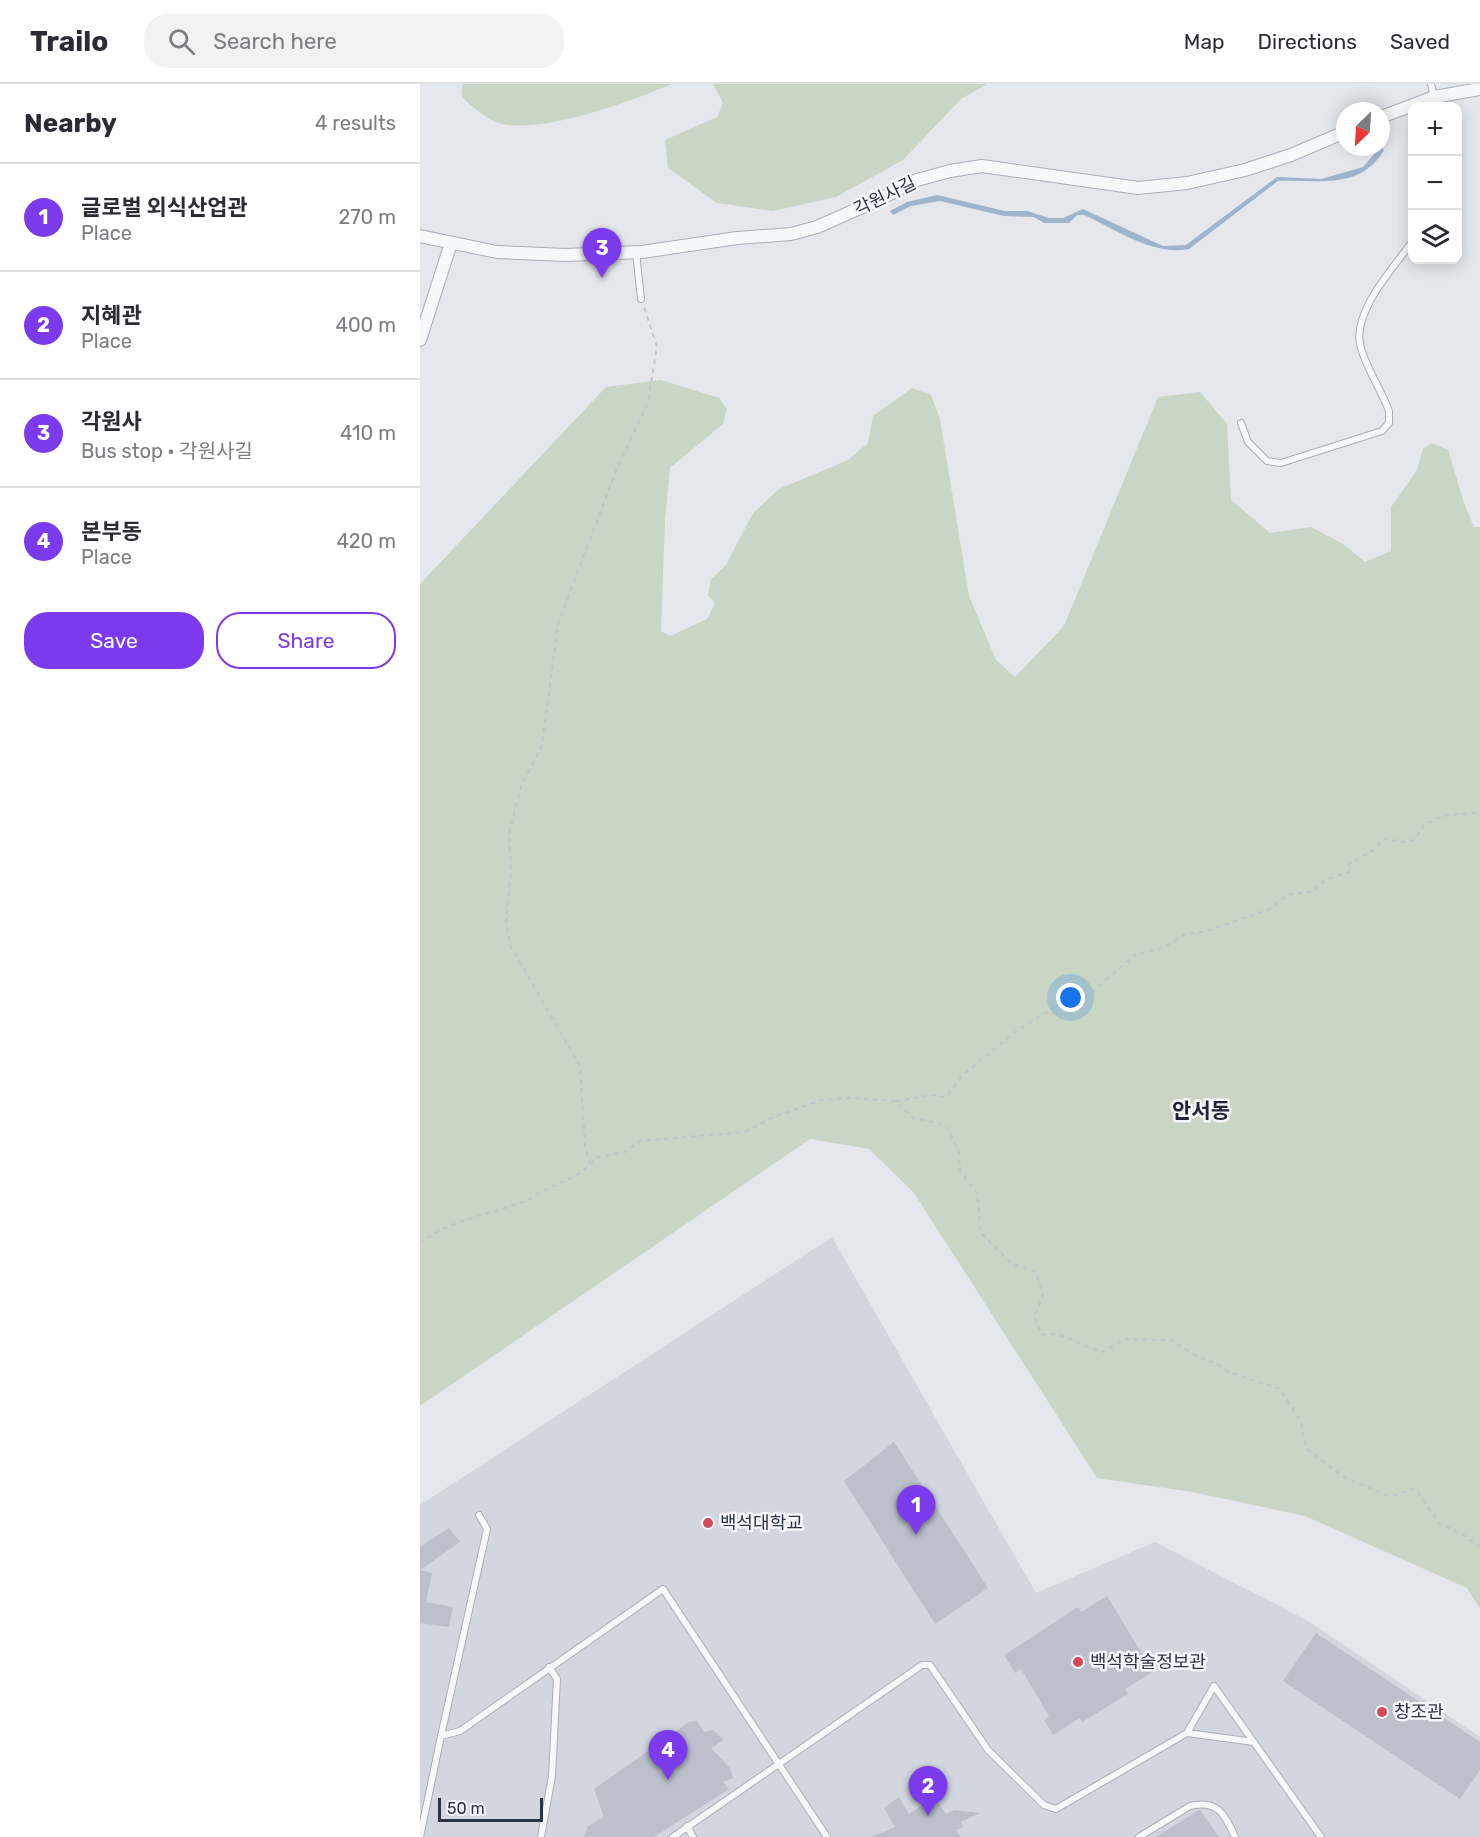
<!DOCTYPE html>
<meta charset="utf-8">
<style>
body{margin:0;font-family:Rubik,"Noto Sans KR",sans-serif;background:#f2f2f3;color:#2b2b33}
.controls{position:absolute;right:18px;top:18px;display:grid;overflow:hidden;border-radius:12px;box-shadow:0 3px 15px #0003}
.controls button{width:54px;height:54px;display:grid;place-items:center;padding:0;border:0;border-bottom:2px solid #e1e1e2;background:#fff;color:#2b2b33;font:30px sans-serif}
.compass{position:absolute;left:916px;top:18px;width:54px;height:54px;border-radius:50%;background:#fff;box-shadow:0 3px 15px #0003;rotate:205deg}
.scale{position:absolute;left:18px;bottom:15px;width:105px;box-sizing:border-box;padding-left:6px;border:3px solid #2b3445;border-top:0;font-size:16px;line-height:21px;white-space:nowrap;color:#2b3445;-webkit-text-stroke:4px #f4f6f9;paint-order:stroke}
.you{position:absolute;left:651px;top:914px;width:21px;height:21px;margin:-15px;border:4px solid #fff;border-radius:50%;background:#1a73e8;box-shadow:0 0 0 9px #1a73e833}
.badge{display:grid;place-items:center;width:39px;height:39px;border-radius:50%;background:#7c3aed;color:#fff;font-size:20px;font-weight:700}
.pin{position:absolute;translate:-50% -50px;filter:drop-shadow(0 2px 3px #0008)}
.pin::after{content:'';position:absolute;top:32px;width:21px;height:18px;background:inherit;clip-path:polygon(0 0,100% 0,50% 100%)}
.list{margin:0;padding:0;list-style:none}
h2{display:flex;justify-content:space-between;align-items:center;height:78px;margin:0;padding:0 24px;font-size:26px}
h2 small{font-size:20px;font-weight:400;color:#7c7c81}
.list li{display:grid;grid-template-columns:39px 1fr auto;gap:18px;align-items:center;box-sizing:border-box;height:108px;padding:0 24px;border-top:2px solid #e1e1e2}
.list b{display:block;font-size:22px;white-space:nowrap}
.list p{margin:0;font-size:20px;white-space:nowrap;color:#7c7c81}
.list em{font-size:20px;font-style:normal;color:#7c7c81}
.actions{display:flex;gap:12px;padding:18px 24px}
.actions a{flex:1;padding:14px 0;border:2px solid #7c3aed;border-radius:24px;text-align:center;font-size:21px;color:#7c3aed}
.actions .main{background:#7c3aed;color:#fff}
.icon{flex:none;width:33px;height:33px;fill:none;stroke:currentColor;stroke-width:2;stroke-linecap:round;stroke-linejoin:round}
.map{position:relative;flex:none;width:1060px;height:1753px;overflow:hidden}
header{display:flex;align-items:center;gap:36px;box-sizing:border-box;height:84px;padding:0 30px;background:#fff;border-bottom:2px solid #e1e1e2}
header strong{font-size:28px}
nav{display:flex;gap:33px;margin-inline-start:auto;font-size:21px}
.search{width:420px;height:54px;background:#f2f2f3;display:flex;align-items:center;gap:15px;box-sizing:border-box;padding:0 21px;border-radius:24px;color:#7c7c81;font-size:22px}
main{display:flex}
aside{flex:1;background:#fff}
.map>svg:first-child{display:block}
</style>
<header>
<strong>Trailo</strong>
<div class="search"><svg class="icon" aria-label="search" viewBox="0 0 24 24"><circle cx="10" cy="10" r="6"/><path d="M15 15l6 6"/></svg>Search here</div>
<nav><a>Map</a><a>Directions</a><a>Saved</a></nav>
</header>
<main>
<aside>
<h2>Nearby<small>4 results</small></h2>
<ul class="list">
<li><span class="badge">1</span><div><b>글로벌 외식산업관</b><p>Place</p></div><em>270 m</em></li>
<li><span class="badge">2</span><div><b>지혜관</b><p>Place</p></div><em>400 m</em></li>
<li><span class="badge">3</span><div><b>각원사</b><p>Bus stop · 각원사길</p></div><em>410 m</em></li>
<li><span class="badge">4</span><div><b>본부동</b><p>Place</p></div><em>420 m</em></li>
</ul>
<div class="actions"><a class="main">Save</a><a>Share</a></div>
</aside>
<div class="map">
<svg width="1060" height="1753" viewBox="0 0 1060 1753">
<rect width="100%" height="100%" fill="#e4e7ec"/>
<!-- built -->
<path fill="#d2d6de" d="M412 1153 616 1509 735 1458 890 1538 1060 1653V1753H0V1421Z"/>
<!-- green -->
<path fill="#c9d6c5" d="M43 0H252C209 18 133 46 86 41 73 40 47 21 41 10Z
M293 0H567L541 15 483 76 416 113 353 127 297 119 248 84 245 56 297 33 303 19Z
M241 296 299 314 307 325 303 340 250 384 245 436 241 547 250 552 287 535 295 519 288 511 291 495 306 481 333 429 359 405 428 376 448 359 453 332 492 304 511 311 520 335 549 512 576 576 595 593 644 542 738 313 780 308 807 340 811 416 850 449 891 443 923 460 945 478 971 467V423L997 386 1003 365 1012 359 1028 366 1044 419 1054 443H1060V1525L1047 1504 885 1432 772 1408 677 1394 494 1109 449 1065 390 1055 0 1322V500L186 303Z"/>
<!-- water -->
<path fill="#9fb4cc" d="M961 62 964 66C940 107 898 95 858 97L769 165C733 172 697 146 664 131H657L649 139H624L614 133 584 132 520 117 491 122 473 131 470 127 487 118 517 111 585 127H607L629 134H643L663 125 743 162 766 161 857 93 901 95 943 83Z"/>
<!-- building -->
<path fill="#bbc0ca" d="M474 1358 568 1504 515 1540 424 1397Z
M29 1444 40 1458 0 1486 12 1489 6 1518 33 1523 29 1543 0 1539V1463Z
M687 1512 733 1588 705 1605 708 1610 662 1638 660 1634 633 1651 624 1636 629 1632 601 1585 595 1589 584 1571 658 1523 661 1528Z
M896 1549 1060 1658V1686L1040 1715 863 1597Z
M277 1637 284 1648 293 1646 304 1656 291 1664 310 1684 313 1694 303 1698 309 1705 234 1753H164L168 1742 184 1733 174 1705 269 1638Z
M479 1713 489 1730 514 1713 526 1730 534 1726 560 1729 541 1738 543 1743 536 1746 540 1753H451L475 1743 464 1724Z
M780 1726 799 1753H736L779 1726Z"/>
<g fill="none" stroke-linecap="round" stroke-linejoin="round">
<defs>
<path id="lane" d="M1011 0 1016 22
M216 168 221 215
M821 339 828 358 847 377 861 379 962 347 969 339V327C961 305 947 286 941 264 930 230 974 183 992 158
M59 1431 67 1445 21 1652 40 1647 243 1505 407 1753
M767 1649 794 1602 901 1753
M267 1742 273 1753
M0 1753 21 1652
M121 1753 132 1692 137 1595 129 1583
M253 1753 502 1581H510L568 1666 624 1721 636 1725 767 1649 834 1658
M719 1753 770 1722C798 1715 805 1731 815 1753"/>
<path id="street" d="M961 33 1014 13 1060 5
M0 152 77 168 145 171 222 168 317 154 371 150 397 143 458 116 497 96 530 87 562 82 718 104 767 99 825 86 871 71 925 48
M0 256 31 159"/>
</defs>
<!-- lane casing -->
<use href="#lane" stroke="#a9aeb7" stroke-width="8"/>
<!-- street casing -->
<use href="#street" stroke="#a9aeb7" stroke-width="14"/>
<!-- path -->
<path stroke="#c2c5cb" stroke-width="2" stroke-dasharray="4.5 4.5" stroke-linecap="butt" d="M476 1017 511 1011 526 1013 544 990 595 948 638 921 663 916 716 870 743 864 765 850 784 848 848 826 869 810 892 808 905 796 929 788V780L952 767 964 755 985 758 994 756 1005 740 1023 732 1060 728
M170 1080 165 1062 160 982 90 861 86 837 91 786 89 750 101 702 122 661 138 540 196 387 228 318 237 263 224 223
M0 1159C28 1137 69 1130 103 1118 110 1116 116 1110 123 1107 144 1096 160 1094 175 1074L205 1068 220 1057 325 1048 351 1034 402 1016 430 1014 476 1017 493 1034 518 1039 528 1045 539 1068 540 1087 557 1109 561 1149 591 1179 616 1188 623 1212 614 1233 622 1251C641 1245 663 1264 683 1268L704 1255 751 1256 776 1272 797 1280 809 1288 860 1305 881 1338 886 1364 922 1392 966 1411H976L993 1405 997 1407 1019 1439 1042 1450 1060 1463"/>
<!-- lane -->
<use href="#lane" stroke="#f7f8fa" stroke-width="6"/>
<!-- street -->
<use href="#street" stroke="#f7f8fa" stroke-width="12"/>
</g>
<!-- markers -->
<g fill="#d1495b" stroke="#f4f6f9" stroke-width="2">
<circle cx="288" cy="1439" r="6"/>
<circle cx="658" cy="1578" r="6"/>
<circle cx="962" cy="1628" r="6"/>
</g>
<g text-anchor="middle" stroke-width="5" stroke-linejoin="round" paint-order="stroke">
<!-- street labels -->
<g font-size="18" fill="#2b3445" stroke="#f4f6f9">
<text transform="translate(465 112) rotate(-26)" y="6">각원사길</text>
</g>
<!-- poi labels -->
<g font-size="18" fill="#2b3445" stroke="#f4f6f9" text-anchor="start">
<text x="300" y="1445">백석대학교</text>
<text x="670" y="1584">백석학술정보관</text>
<text x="974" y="1634">창조관</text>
</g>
<!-- quarter labels -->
<g font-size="21" font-weight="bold" fill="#1d2536" stroke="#f4f6f9">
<text x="781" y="1034">안서동</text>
</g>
</g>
</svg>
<div class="controls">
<button>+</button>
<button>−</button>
<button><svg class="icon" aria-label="layers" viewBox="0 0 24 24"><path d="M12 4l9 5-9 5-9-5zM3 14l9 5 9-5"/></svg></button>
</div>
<svg class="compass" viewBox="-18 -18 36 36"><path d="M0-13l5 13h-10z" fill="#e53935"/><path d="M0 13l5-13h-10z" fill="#7c7c81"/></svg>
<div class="scale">50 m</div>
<div class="you"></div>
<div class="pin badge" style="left:496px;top:1451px">1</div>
<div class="pin badge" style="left:508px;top:1732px">2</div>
<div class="pin badge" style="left:182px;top:194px">3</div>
<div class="pin badge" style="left:248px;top:1696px">4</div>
</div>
</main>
